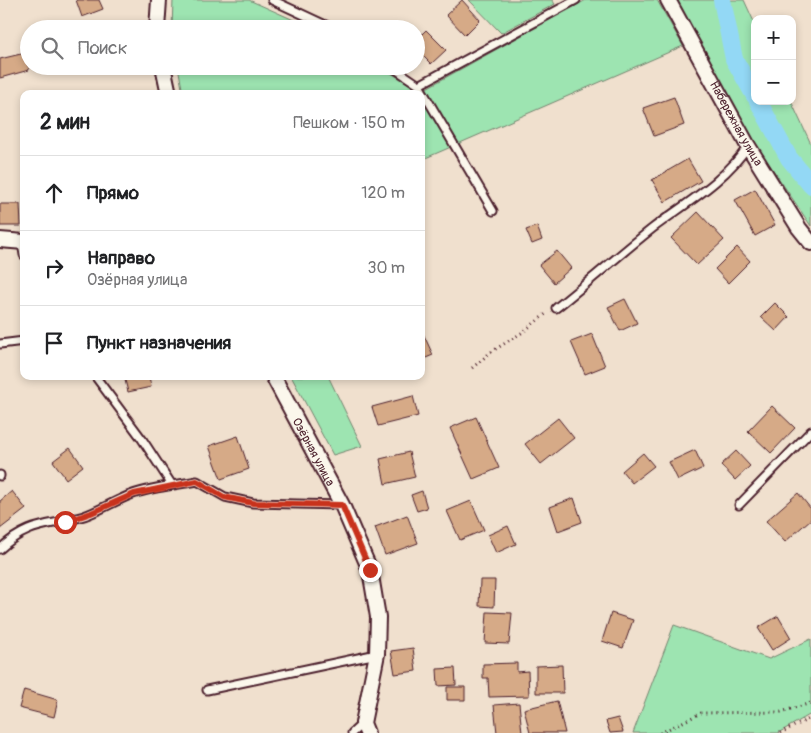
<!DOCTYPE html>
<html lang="ru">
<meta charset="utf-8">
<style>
body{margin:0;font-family:Pangolin,sans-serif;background:#f6f6f6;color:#202124}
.controls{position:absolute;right:15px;top:15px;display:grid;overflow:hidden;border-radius:10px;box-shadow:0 2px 8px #0003}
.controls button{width:45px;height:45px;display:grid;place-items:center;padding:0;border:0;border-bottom:1px solid #e0e0e0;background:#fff;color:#202124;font:25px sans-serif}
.stop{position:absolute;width:15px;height:15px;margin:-11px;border:4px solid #c8321e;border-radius:50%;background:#fff}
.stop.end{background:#c8321e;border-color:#fff;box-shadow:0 1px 5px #0008}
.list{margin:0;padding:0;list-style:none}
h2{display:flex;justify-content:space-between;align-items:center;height:65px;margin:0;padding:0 20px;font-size:21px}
h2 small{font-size:16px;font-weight:400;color:#757577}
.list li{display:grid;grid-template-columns:32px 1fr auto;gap:15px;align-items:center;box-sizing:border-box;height:75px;padding:0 20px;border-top:1px solid #e0e0e0}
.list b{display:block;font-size:19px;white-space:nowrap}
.list p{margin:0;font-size:16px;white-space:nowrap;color:#757577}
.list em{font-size:16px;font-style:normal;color:#757577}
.icon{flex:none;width:28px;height:28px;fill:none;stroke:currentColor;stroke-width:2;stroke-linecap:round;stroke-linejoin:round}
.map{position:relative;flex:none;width:811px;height:733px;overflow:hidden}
.search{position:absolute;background:#fff;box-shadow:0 2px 8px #0003;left:20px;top:20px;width:405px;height:55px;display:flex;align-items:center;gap:12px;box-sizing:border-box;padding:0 18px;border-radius:28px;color:#757577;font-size:19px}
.panel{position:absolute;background:#fff;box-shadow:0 2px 8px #0003;left:20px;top:90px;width:405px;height:290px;border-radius:10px}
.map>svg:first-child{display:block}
</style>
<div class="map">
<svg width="811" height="733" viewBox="0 0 811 733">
<rect width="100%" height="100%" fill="#f0e0ce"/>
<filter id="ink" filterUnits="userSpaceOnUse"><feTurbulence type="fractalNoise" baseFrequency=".02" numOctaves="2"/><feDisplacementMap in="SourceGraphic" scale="10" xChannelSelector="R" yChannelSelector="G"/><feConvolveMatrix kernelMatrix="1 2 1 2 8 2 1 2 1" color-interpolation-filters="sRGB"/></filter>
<g filter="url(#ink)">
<!-- green -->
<path fill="#9de4b1" stroke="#74826e" d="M173 0H249L314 29H172Z
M469 0H552L555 4 501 33Z
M586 0H657L683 46 421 160V94H183L178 66H379L421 91Z
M674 0H744L755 24V101H791L811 144V226L754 142Z
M291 376H328L362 446 333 455Z
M674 625 769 659 811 639V714L778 733H633Z"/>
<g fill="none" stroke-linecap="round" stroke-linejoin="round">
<!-- canal -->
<path stroke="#93d8f5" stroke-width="18" d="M722 0 734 59 755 96
M758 101 789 158 811 185"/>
</g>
<!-- building -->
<path fill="#d6aa87" stroke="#4a1f2b" d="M76 0H99L103 9 82 17Z
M462 0 480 20 465 35 446 15Z
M426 30 446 50 431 64 416 49V40Z
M25 53 29 70 0 78V59Z
M674 97 684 125 654 136 643 108Z
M688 159 701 181 665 202 652 180Z
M755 189 775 225 755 236 735 200Z
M0 204H20L21 226H0Z
M698 212 724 240 697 265 671 238Z
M537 226 542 240 532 244 526 230Z
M737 247 750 261 728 283 715 269Z
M557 251 571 268 554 283 539 265Z
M625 299 637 323 620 331 608 307Z
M775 303 789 317 776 331 761 317Z
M421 329 433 355 421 360Z
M592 334 605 366 585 374 571 342Z
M124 376H149L151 387 128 392Z
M413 396 418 416 378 426 372 407Z
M772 406 795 428 771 453 748 431Z
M476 417 499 468 473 479 450 428Z
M558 418 574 438 541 464 525 444Z
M238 436 249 469 221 479 209 446Z
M70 448 83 466 66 479 53 461Z
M695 450 703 468 678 480 669 462Z
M736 451 750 466 735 480 721 465Z
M409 452 415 477 385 484 380 459Z
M643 453 654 466 632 483 622 471Z
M12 491 26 509 0 529V501Z
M422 491 427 508 417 511 411 495Z
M798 493 811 509V519L785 542 766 521Z
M574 498 582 522 558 531 550 507Z
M471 501 484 530 460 540 447 511Z
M407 515 418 543 385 555 375 527Z
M508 526 516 544 496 553 488 535Z
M480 580H495L494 607 479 606Z
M487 612 512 613 509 644 485 643Z
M611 613 633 620 623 648 602 641Z
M778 616 791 638 772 650 758 628Z
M413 648 416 671 395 674 391 651Z
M517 663V672L528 671 529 696 489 697 488 678H483V664Z
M562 665 563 693H536V666Z
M455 668 456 685 438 686 437 669Z
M447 687H465V700H447Z
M24 690 58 700 54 717 19 708Z
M557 701 565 733H530L524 709Z
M519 703 522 733H497L494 705Z
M618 718 623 732 610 733 606 721Z"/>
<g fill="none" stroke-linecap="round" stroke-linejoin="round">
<defs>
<path id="service" d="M272 0 334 29
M391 66 419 85 576 0
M419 85 493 211
M22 242 24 255
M556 308C589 282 620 254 653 228 686 203 725 181 748 146
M0 344 24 341
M95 376 142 439 172 485
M0 475V476
M739 505 811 431
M0 549C30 521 48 527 84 516 101 510 116 500 133 494 153 487 176 485 197 481L225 497 253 503 342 505
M207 690 377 654
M352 733 363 723"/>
<g id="minor">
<path id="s1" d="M668 0 748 146 799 228 811 243"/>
<path d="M157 29 159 0"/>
<path d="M163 66 169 94"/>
<path d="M0 240 24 242"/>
<path id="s2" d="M273 376 342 505 370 570 378 617 377 654 363 723 367 733"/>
</g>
</defs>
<!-- service casing -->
<use href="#service" stroke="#4a1f2b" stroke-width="11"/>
<!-- minor casing -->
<use href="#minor" stroke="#4a1f2b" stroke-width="18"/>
<!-- path -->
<path stroke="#4a1f2b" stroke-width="3" stroke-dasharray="1 4" stroke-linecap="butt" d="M472 368 491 352 523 332 547 313
M660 733 701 713 781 712 811 703
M780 733 811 718"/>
<!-- service -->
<use href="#service" stroke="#fbf7ec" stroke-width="7"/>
<!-- minor -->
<use href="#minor" stroke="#fbf7ec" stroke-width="14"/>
</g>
</g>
<g fill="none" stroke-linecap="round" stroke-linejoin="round" filter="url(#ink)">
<!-- route -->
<path stroke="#c8321e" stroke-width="6" d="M65 522 91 513 134 494 197 481 224 497 253 503 342 505 370 570"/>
</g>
<g text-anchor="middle" stroke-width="5" stroke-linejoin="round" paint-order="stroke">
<!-- street labels -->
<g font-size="12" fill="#4a1f2b" stroke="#fbf7ec">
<text dy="4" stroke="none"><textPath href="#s1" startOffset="141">Набережная улица</textPath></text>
<text dy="4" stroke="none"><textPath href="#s2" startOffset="86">Озёрная улица</textPath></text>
</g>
</g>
</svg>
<div class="controls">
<button>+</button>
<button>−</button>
</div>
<div class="stop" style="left:65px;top:522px"></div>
<div class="stop end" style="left:370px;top:570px"></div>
<div class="search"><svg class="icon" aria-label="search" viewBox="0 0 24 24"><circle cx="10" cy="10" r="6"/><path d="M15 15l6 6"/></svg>Поиск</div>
<section class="panel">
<h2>2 мин<small>Пешком · 150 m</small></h2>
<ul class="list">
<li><svg class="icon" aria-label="ahead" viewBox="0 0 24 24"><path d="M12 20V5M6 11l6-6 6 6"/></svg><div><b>Прямо</b></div><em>120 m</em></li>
<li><svg class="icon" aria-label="right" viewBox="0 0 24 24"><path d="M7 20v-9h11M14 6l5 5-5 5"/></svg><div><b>Направо</b><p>Озёрная улица</p></div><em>30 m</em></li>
<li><svg class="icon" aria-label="arrive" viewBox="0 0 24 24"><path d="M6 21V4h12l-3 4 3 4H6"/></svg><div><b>Пункт назначения</b></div></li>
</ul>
</section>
</div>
